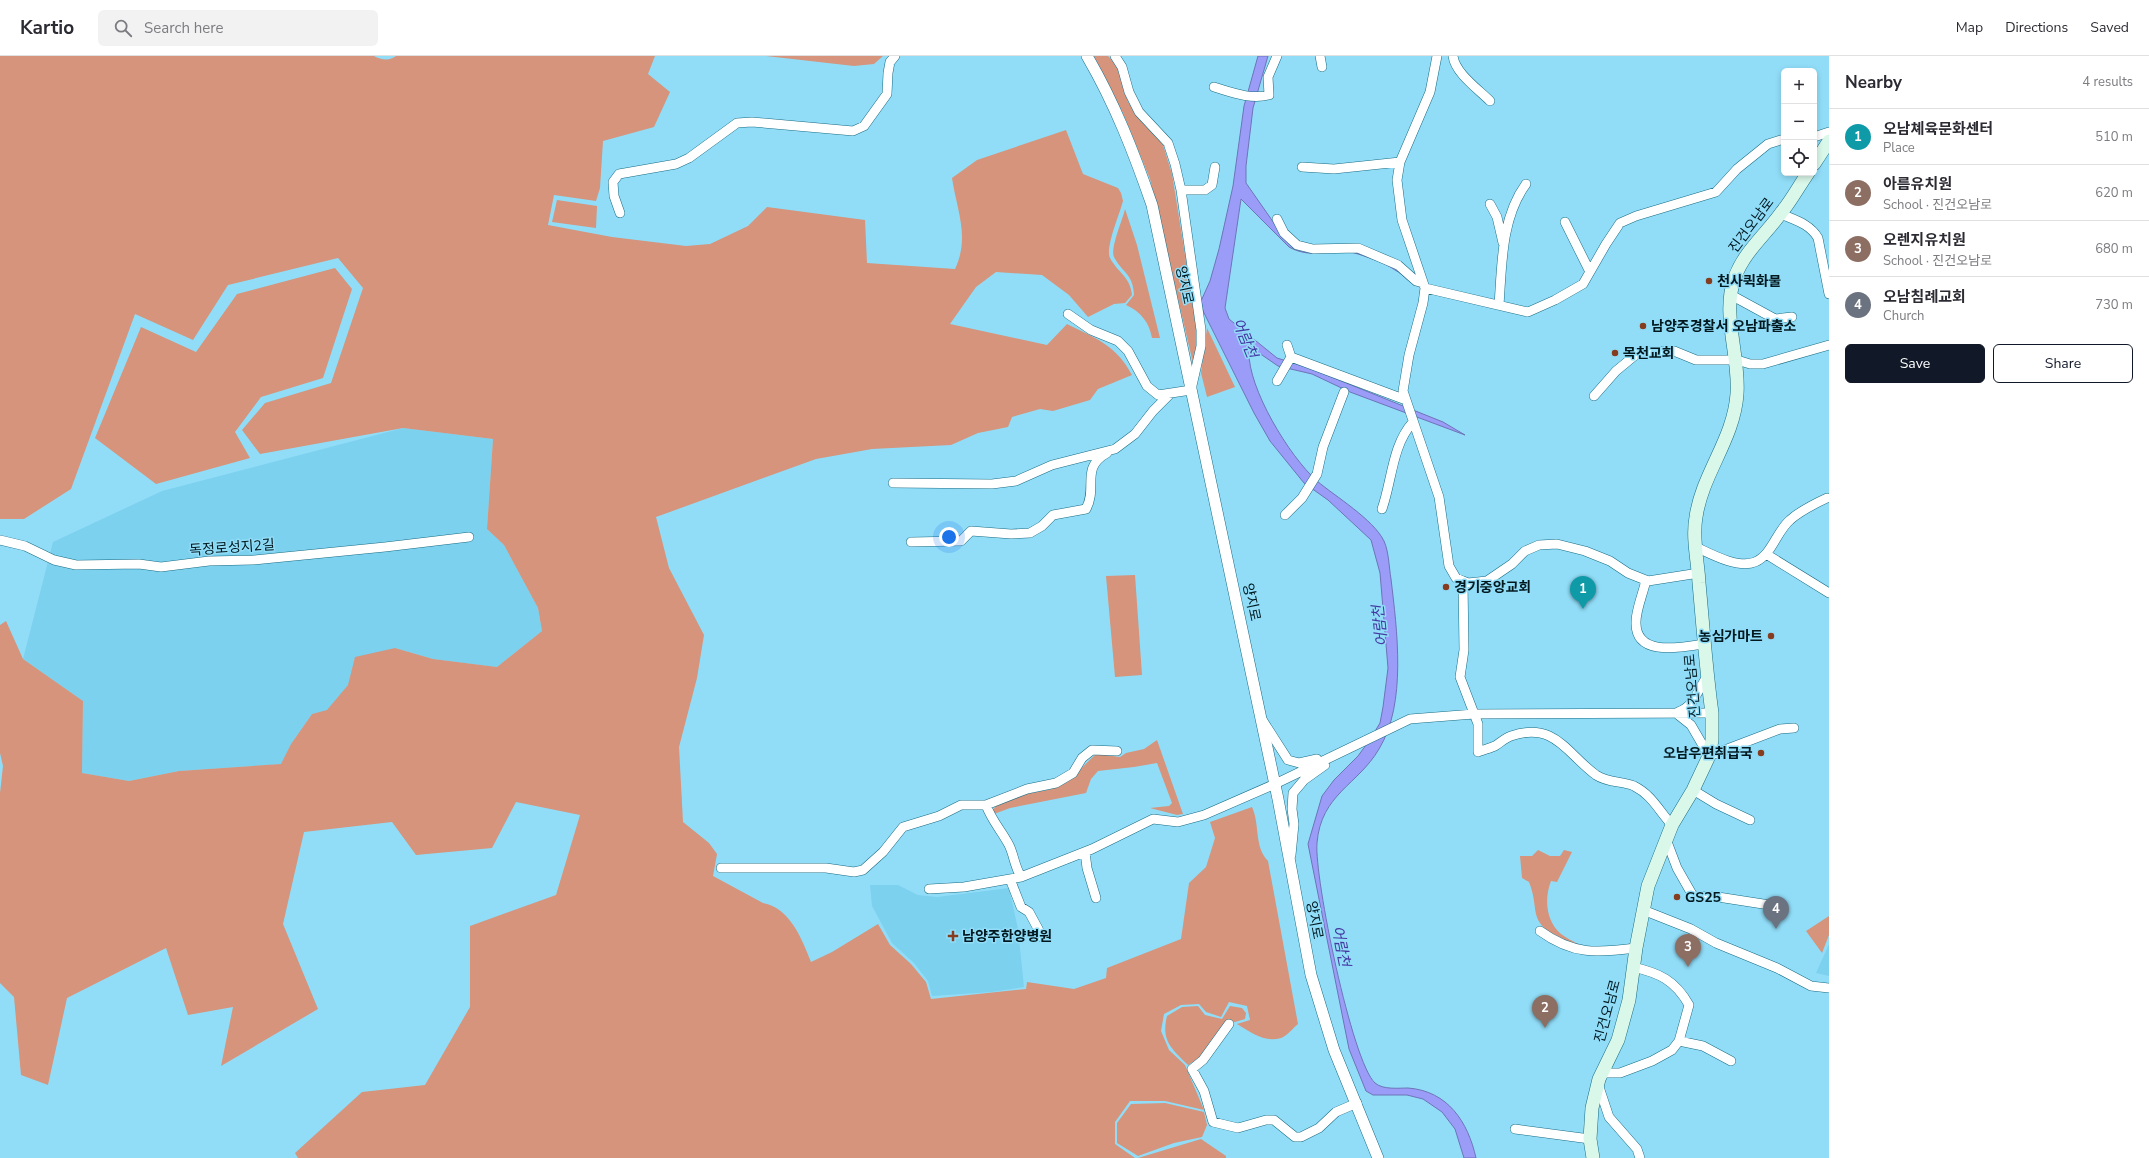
<!DOCTYPE html>
<meta charset="utf-8">
<style>
body{margin:0;font-family:"Nunito Sans","Noto Sans KR",sans-serif;background:#f2f2f3;color:#2b2b33}
.controls{position:absolute;right:12px;top:12px;display:grid;overflow:hidden;border-radius:6px;box-shadow:0 2px 6px #0003}
.controls button{width:36px;height:36px;display:grid;place-items:center;padding:0;border:0;border-bottom:1px solid #e1e1e2;background:#fff;color:#2b2b33;font:20px sans-serif}
.you{position:absolute;left:949px;top:481px;width:14px;height:14px;margin:-10px;border:3px solid #fff;border-radius:50%;background:#1a73e8;box-shadow:0 0 0 6px #1a73e833}
.badge{display:grid;place-items:center;width:26px;height:26px;border-radius:50%;background:#111827;color:#fff;font-size:13px;font-weight:700}
.pin{position:absolute;translate:-50% -33px;filter:drop-shadow(0 1px 2px #0008)}
.pin::after{content:'';position:absolute;top:21px;width:14px;height:12px;background:inherit;clip-path:polygon(0 0,100% 0,50% 100%)}
.list{margin:0;padding:0;list-style:none}
h2{display:flex;justify-content:space-between;align-items:center;height:52px;margin:0;padding:0 16px;font-size:17px}
h2 small{font-size:13px;font-weight:400;color:#7c7c81}
.list li{display:grid;grid-template-columns:26px 1fr auto;gap:12px;align-items:center;box-sizing:border-box;height:56px;padding:0 16px;border-top:1px solid #e1e1e2}
.list b{display:block;font-size:15px;white-space:nowrap}
.list p{margin:0;font-size:13px;white-space:nowrap;color:#7c7c81}
.list em{font-size:13px;font-style:normal;color:#7c7c81}
.actions{display:flex;gap:8px;padding:12px 16px}
.actions a{flex:1;padding:9px 0;border:1px solid #111827;border-radius:6px;text-align:center;font-size:14px;color:#111827}
.actions .main{background:#111827;color:#fff}
.icon{flex:none;width:22px;height:22px;fill:none;stroke:currentColor;stroke-width:2;stroke-linecap:round;stroke-linejoin:round}
.map{position:relative;flex:none;width:1829px;height:1102px;overflow:hidden}
header{display:flex;align-items:center;gap:24px;box-sizing:border-box;height:56px;padding:0 20px;background:#fff;border-bottom:1px solid #e1e1e2}
header strong{font-size:19px}
nav{display:flex;gap:22px;margin-inline-start:auto;font-size:14px}
.search{width:280px;height:36px;background:#f2f2f3;display:flex;align-items:center;gap:10px;box-sizing:border-box;padding:0 14px;border-radius:6px;color:#7c7c81;font-size:15px}
main{display:flex}
aside{flex:1;background:#fff}
.map>svg:first-child{display:block}
</style>
<header>
<strong>Kartio</strong>
<div class="search"><svg class="icon" aria-label="search" viewBox="0 0 24 24"><circle cx="10" cy="10" r="6"/><path d="M15 15l6 6"/></svg>Search here</div>
<nav><a>Map</a><a>Directions</a><a>Saved</a></nav>
</header>
<main>
<div class="map">
<svg width="1829" height="1102" viewBox="0 0 1829 1102">
<rect width="100%" height="100%" fill="#91ddf8"/>
<!-- built -->
<path fill="#7cd1ef" d="M403 372 493 383 487 473 504 489 538 552 542 575 497 611 433 603 395 592 348 629 327 655 312 658 291 688 282 708 179 715 129 725 82 717 83 645 23 603 53 486 162 435Z
M870 829H898L918 839 937 841 1009 832 1018 873 1024 931 992 936 932 940 928 925 914 907 892 887 872 850Z
M1829 888V920L1816 917Z"/>
<!-- green -->
<path fill="#d5947b" d="M0 0H374C381 4 390 5 396 0H655L648 18 670 36 654 71 603 85 600 132 596 145 554 139 548 169 612 181 686 190 710 188 748 170 767 151 865 164 867 207 955 213C970 181 957 155 952 122L977 104 1066 74 1083 118 1118 132 1121 137 1123 145C1120 157 1105 192 1110 202 1118 217 1130 220 1132 239L1125 247 1114 248 1088 261 1069 239 1042 219 996 216 976 231 950 268 1047 289 1067 268C1097 283 1116 289 1132 319L1098 333 1090 344 1053 355 1040 353 1012 361 1008 371 978 377 951 389 872 393 816 403 656 461 669 512 704 579 697 622 679 691 683 766 709 787 717 798 713 820 763 847C790 852 802 883 811 906L832 896 878 868 890 889 911 908 926 926 931 943 1026 933 1027 926 1074 933 1106 922 1107 912 1181 883 1189 827 1206 811 1215 782 1210 766 1252 751C1260 768 1254 791 1268 805L1298 968C1293 972 1287 980 1281 982 1265 987 1250 976 1237 968L1250 964 1247 950 1229 946 1221 961 1206 956 1199 948 1181 949 1164 958 1161 975 1169 994 1185 1009 1204 1054 1165 1045H1130L1115 1066V1088L1135 1102H298L295 1097 362 1036 425 1029 470 951V870L556 839 580 759 516 746 492 792 416 799 392 766 304 776 283 868 318 953 221 1010 233 951 188 959 166 892 67 942 48 1029 21 1019 14 941 0 927V737L3 710 0 697V569L6 565 23 603 83 645 82 717 129 725 179 715 281 708 291 688 312 658 327 654 348 629 355 601 395 592 433 603 497 611 542 575 538 552 504 489 487 473 493 383 403 372 260 398 242 374 265 347 331 327 363 232 338 202 228 229 193 284 135 258 71 433 24 463H0Z
M766 0H883L874 8 854 10Z
M1094 0H1108L1118 11 1128 46 1136 58 1148 68 1163 89 1172 118 1198 279 1193 307 1150 123 1123 57Z
M557 144 597 150 596 172 552 166Z
M1125 153 1137 189 1160 282H1152C1149 266 1141 256 1126 249L1134 239C1133 217 1122 217 1114 201 1110 192 1123 163 1125 153Z
M335 212 352 233 323 322 261 341 235 376 250 402 156 428 95 382 141 271 196 296 237 238Z
M1207 272 1235 331 1207 341 1201 317Z
M1135 519 1142 619 1115 621 1106 520Z
M1157 684 1183 758 1177 759 1150 752 1169 750 1172 747 1157 707 1134 711 1098 715 1091 723 1086 737 1010 752 994 758 993 754C1001 739 1037 737 1052 733 1072 727 1080 712 1095 699L1099 698 1120 701 1126 697 1144 693Z
M1538 794 1550 800H1560L1564 794 1572 796 1557 826 1551 825C1544 843 1546 865 1561 878 1566 882 1573 885 1578 888 1570 888 1565 884 1558 881 1527 865 1540 853 1529 826L1522 822 1520 800H1532Z
M1829 860V879L1822 897 1806 875Z
M1198 950 1205 959 1222 963 1230 950 1242 952 1246 957 1245 963 1235 966 1227 965 1199 1002 1188 1009C1171 992 1161 985 1167 960L1182 951Z
M1165 1047 1204 1056 1207 1069 1202 1081 1174 1087 1138 1100 1117 1087V1067L1131 1048Z
M1201 1083 1226 1100V1102H1138Z"/>
<!-- water -->
<path fill="#9b9cf8" stroke="#6d74b7" d="M1258 0H1268L1253 52 1246 110V127L1276 170 1291 188 1348 194 1391 207 1421 230C1409 229 1405 219 1395 214 1385 207 1370 202 1358 198 1335 190 1314 205 1289 191L1241 143 1225 252 1229 263 1277 302 1309 312 1423 358 1443 366 1465 379 1350 336 1312 318 1278 310 1262 299 1249 296C1248 332 1289 400 1317 425 1336 441 1373 463 1384 485 1389 496 1389 512 1391 523 1397 574 1407 647 1379 693 1358 729 1321 738 1317 787 1314 821 1352 1006 1375 1027 1383 1034 1399 1032 1408 1032 1448 1035 1468 1066 1476 1102H1464L1455 1073 1442 1056 1423 1043 1407 1039H1373L1366 1035 1349 993 1308 788 1322 740 1334 724 1358 700 1371 682 1380 667 1383 651 1388 612 1380 517 1371 484 1328 444 1304 427 1270 385 1254 357 1203 255 1201 245 1210 225 1219 193 1233 130 1244 50Z"/>
<g fill="none" stroke-linecap="round" stroke-linejoin="round">
<defs>
<path id="minor" d="M1320 0 1322 11
M1437 0 1430 36 1400 106 1397 124 1402 164 1425 232 1423 247 1409 299 1403 335 1439 441 1449 510 1456 522 1463 525 1468 527 1487 525 1512 508 1525 495 1539 489 1557 488 1585 495 1610 505 1628 517 1648 525 1699 517
M1453 0C1455 17 1478 33 1490 45
M1214 31C1231 36 1250 44 1269 39L1268 21 1277 0
M1814 81 1829 76
M1302 111 1334 113 1400 106
M1181 134H1205L1212 129 1215 111
M1490 148 1497 161 1503 187
M620 157 614 140 613 126 619 118 676 108 689 102 737 67 752 66 853 75 864 70 887 38 888 17 890 6 895 0
M1781 158C1795 164 1810 168 1818 182L1829 238
M1277 163 1284 177 1297 189 1313 193 1358 192 1398 209 1416 225 1423 227
M1565 166 1590 216
M1425 232 1528 256 1555 244 1583 228 1606 188 1620 167 1636 160 1716 136 1737 113 1768 88 1784 83
M1731 239 1775 263 1792 261
M1499 249C1502 209 1501 162 1526 128
M1068 258 1091 274 1118 285 1128 295 1147 330 1158 339 1191 334 1201 290V274L1181 134 1175 108 1168 87 1139 56 1129 36 1122 11 1115 0
M1287 289 1291 301 1406 344
M1277 325 1291 301
M1594 340 1616 315 1639 296 1674 295 1696 304H1737L1750 308H1763L1829 289
M893 427 992 428 1016 425 1052 409 1115 393 1135 378 1153 355 1169 339
M1382 453C1392 425 1392 389 1413 366
M1285 459 1302 442 1317 418 1323 391 1344 336
M0 484 25 490 54 504 76 509 139 508 161 511 209 505 253 504 385 491 469 481
M911 486 961 485 971 475 1011 478 1030 477 1042 470 1053 459 1086 453C1098 431 1080 412 1107 397
M1696 491C1711 498 1738 513 1755 506 1772 499 1776 476 1790 464 1800 455 1814 448 1827 442
M1766 498 1829 537
M1646 524C1643 538 1636 553 1636 566 1635 602 1683 591 1704 588
M1463 525 1464 594 1460 621 1478 668V696C1483 694 1490 692 1495 690 1500 687 1505 682 1511 680 1555 665 1567 698 1596 719 1608 727 1622 725 1634 730 1652 739 1659 755 1672 769
M1678 656C1695 650 1697 634 1707 621
M1676 657 1691 669 1709 700 1780 673 1794 672
M1263 665 1288 704 1299 707 1317 703
M1693 734 1716 748 1750 764
M986 749C992 765 1001 774 1009 789 1014 799 1014 809 1021 821
M1666 783 1677 812 1693 840 1718 841 1776 850
M1085 796 1087 812 1096 842
M1291 799 1294 768 1292 753 1293 737 1304 724 1325 709
M721 812H826L854 816 863 814 883 796 903 771 939 760 961 749H986L1027 733 1056 727 1073 717 1082 702 1092 694 1117 695
M1010 823 1021 851 1029 856 1043 882
M929 833 964 831 1021 821 1092 793 1153 763 1178 766 1204 759 1275 728 1410 663 1474 658 1712 657
M1643 854 1691 873 1716 887 1777 912 1811 930 1829 932
M1540 875C1573 899 1597 897 1636 892
M1229 968 1203 1004 1192 1013 1204 1035 1213 1066 1238 1072 1266 1064H1274L1295 1081H1301L1319 1072 1336 1056 1357 1047
M1679 985 1703 990 1731 1005
M1602 1017H1620L1652 1005 1672 994 1679 985 1689 949C1675 924 1659 917 1633 911
M1598 1028 1609 1061 1637 1093 1640 1102
M1515 1073 1590 1083"/>
<path id="tertiary" d="M1087 0C1115 48 1134 97 1152 149L1278 743 1311 919 1334 994 1378 1102"/>
<path id="secondary" d="M1814 108 1829 85
M1593 1102 1590 1083 1592 1052 1599 1023 1618 984 1629 944 1636 892 1648 830 1672 769 1693 734 1709 700 1712 684V657C1706 614 1703 570 1699 527 1698 506 1692 482 1696 461 1702 418 1734 383 1737 338 1740 300 1721 258 1735 221 1744 196 1766 178 1781 157 1791 145 1799 130 1808 117"/>
</defs>
<!-- minor casing -->
<use href="#minor" stroke="#186c84" stroke-width="10"/>
<!-- tertiary casing -->
<use href="#tertiary" stroke="#186c84" stroke-width="12"/>
<!-- secondary casing -->
<use href="#secondary" stroke="#186c84" stroke-width="14"/>
<!-- minor -->
<use href="#minor" stroke="#fff" stroke-width="9"/>
<!-- tertiary -->
<use href="#tertiary" stroke="#fff" stroke-width="11"/>
<!-- secondary -->
<use href="#secondary" stroke="#d9f8e9" stroke-width="13"/>
</g>
<!-- markers -->
<g fill="#863d1f" stroke="#91ddf8" stroke-width="1.5">
<circle cx="1709" cy="225" r="4"/>
<circle cx="1643" cy="270" r="4"/>
<circle cx="1615" cy="297" r="4"/>
<circle cx="1446" cy="531" r="4"/>
<circle cx="1771" cy="580" r="4"/>
<circle cx="1761" cy="697" r="4"/>
<circle cx="1677" cy="841" r="4"/>
<path d="M951 874h4v4h4v4h-4v4h-4v-4h-4v-4h4z"/>
</g>
<g text-anchor="middle" stroke-width="3" stroke-linejoin="round" paint-order="stroke">
<!-- street labels -->
<g font-size="14" fill="#01181f" stroke="#91ddf8">
<text transform="translate(1751 169) rotate(-53)" y="5">진건오남로</text>
<text transform="translate(1185 229) rotate(78)" y="5">양지로</text>
<text transform="translate(232 491) rotate(-4)" y="5">독정로성지2길</text>
<text transform="translate(1252 546) rotate(78)" y="5">양지로</text>
<text transform="translate(1692 630) rotate(-95)" y="5">진건오남로</text>
<text transform="translate(1315 864) rotate(79)" y="5">양지로</text>
<text transform="translate(1607 955) rotate(-75)" y="5">진건오남로</text>
</g>
<!-- poi labels -->
<g font-size="14" font-weight="bold" fill="#01181f" stroke="#91ddf8" text-anchor="start">
<text x="1717" y="230">천사퀵화물</text>
<text x="1651" y="275">남양주경찰서 오남파출소</text>
<text x="1623" y="302">목천교회</text>
<text x="1454" y="536">경기중앙교회</text>
<text x="1763" y="585" text-anchor="end">농심가마트</text>
<text x="1753" y="702" text-anchor="end">오남우편취급국</text>
<text x="1685" y="846">GS25</text>
<text x="962" y="885">남양주한양병원</text>
</g>
<!-- water labels -->
<g font-size="15" font-style="italic" fill="#4539a2" stroke="#91ddf8">
<text transform="translate(1245 282) rotate(68)" y="5">어람천</text>
<text transform="translate(1380 570) rotate(-96)" y="5">어람천</text>
<text transform="translate(1341 890) rotate(79)" y="5">어람천</text>
</g>
</g>
</svg>
<div class="controls">
<button>+</button>
<button>−</button>
<button><svg class="icon" aria-label="locate" viewBox="0 0 24 24"><circle cx="12" cy="12" r="6"/><path d="M12 2v4M12 18v4M2 12h4M18 12h4"/></svg></button>
</div>
<div class="you"></div>
<div class="pin badge" style="left:1583px;top:553px;background:#0f9aa8">1</div>
<div class="pin badge" style="left:1545px;top:972px;background:#8d6e63">2</div>
<div class="pin badge" style="left:1688px;top:911px;background:#8d6e63">3</div>
<div class="pin badge" style="left:1776px;top:873px;background:#6b7280">4</div>
</div>
<aside>
<h2>Nearby<small>4 results</small></h2>
<ul class="list">
<li><span class="badge" style="background:#0f9aa8">1</span><div><b>오남쳬육문화센터</b><p>Place</p></div><em>510 m</em></li>
<li><span class="badge" style="background:#8d6e63">2</span><div><b>아름유치원</b><p>School · 진건오남로</p></div><em>620 m</em></li>
<li><span class="badge" style="background:#8d6e63">3</span><div><b>오렌지유치원</b><p>School · 진건오남로</p></div><em>680 m</em></li>
<li><span class="badge" style="background:#6b7280">4</span><div><b>오남침례교회</b><p>Church</p></div><em>730 m</em></li>
</ul>
<div class="actions"><a class="main">Save</a><a>Share</a></div>
</aside>
</main>
